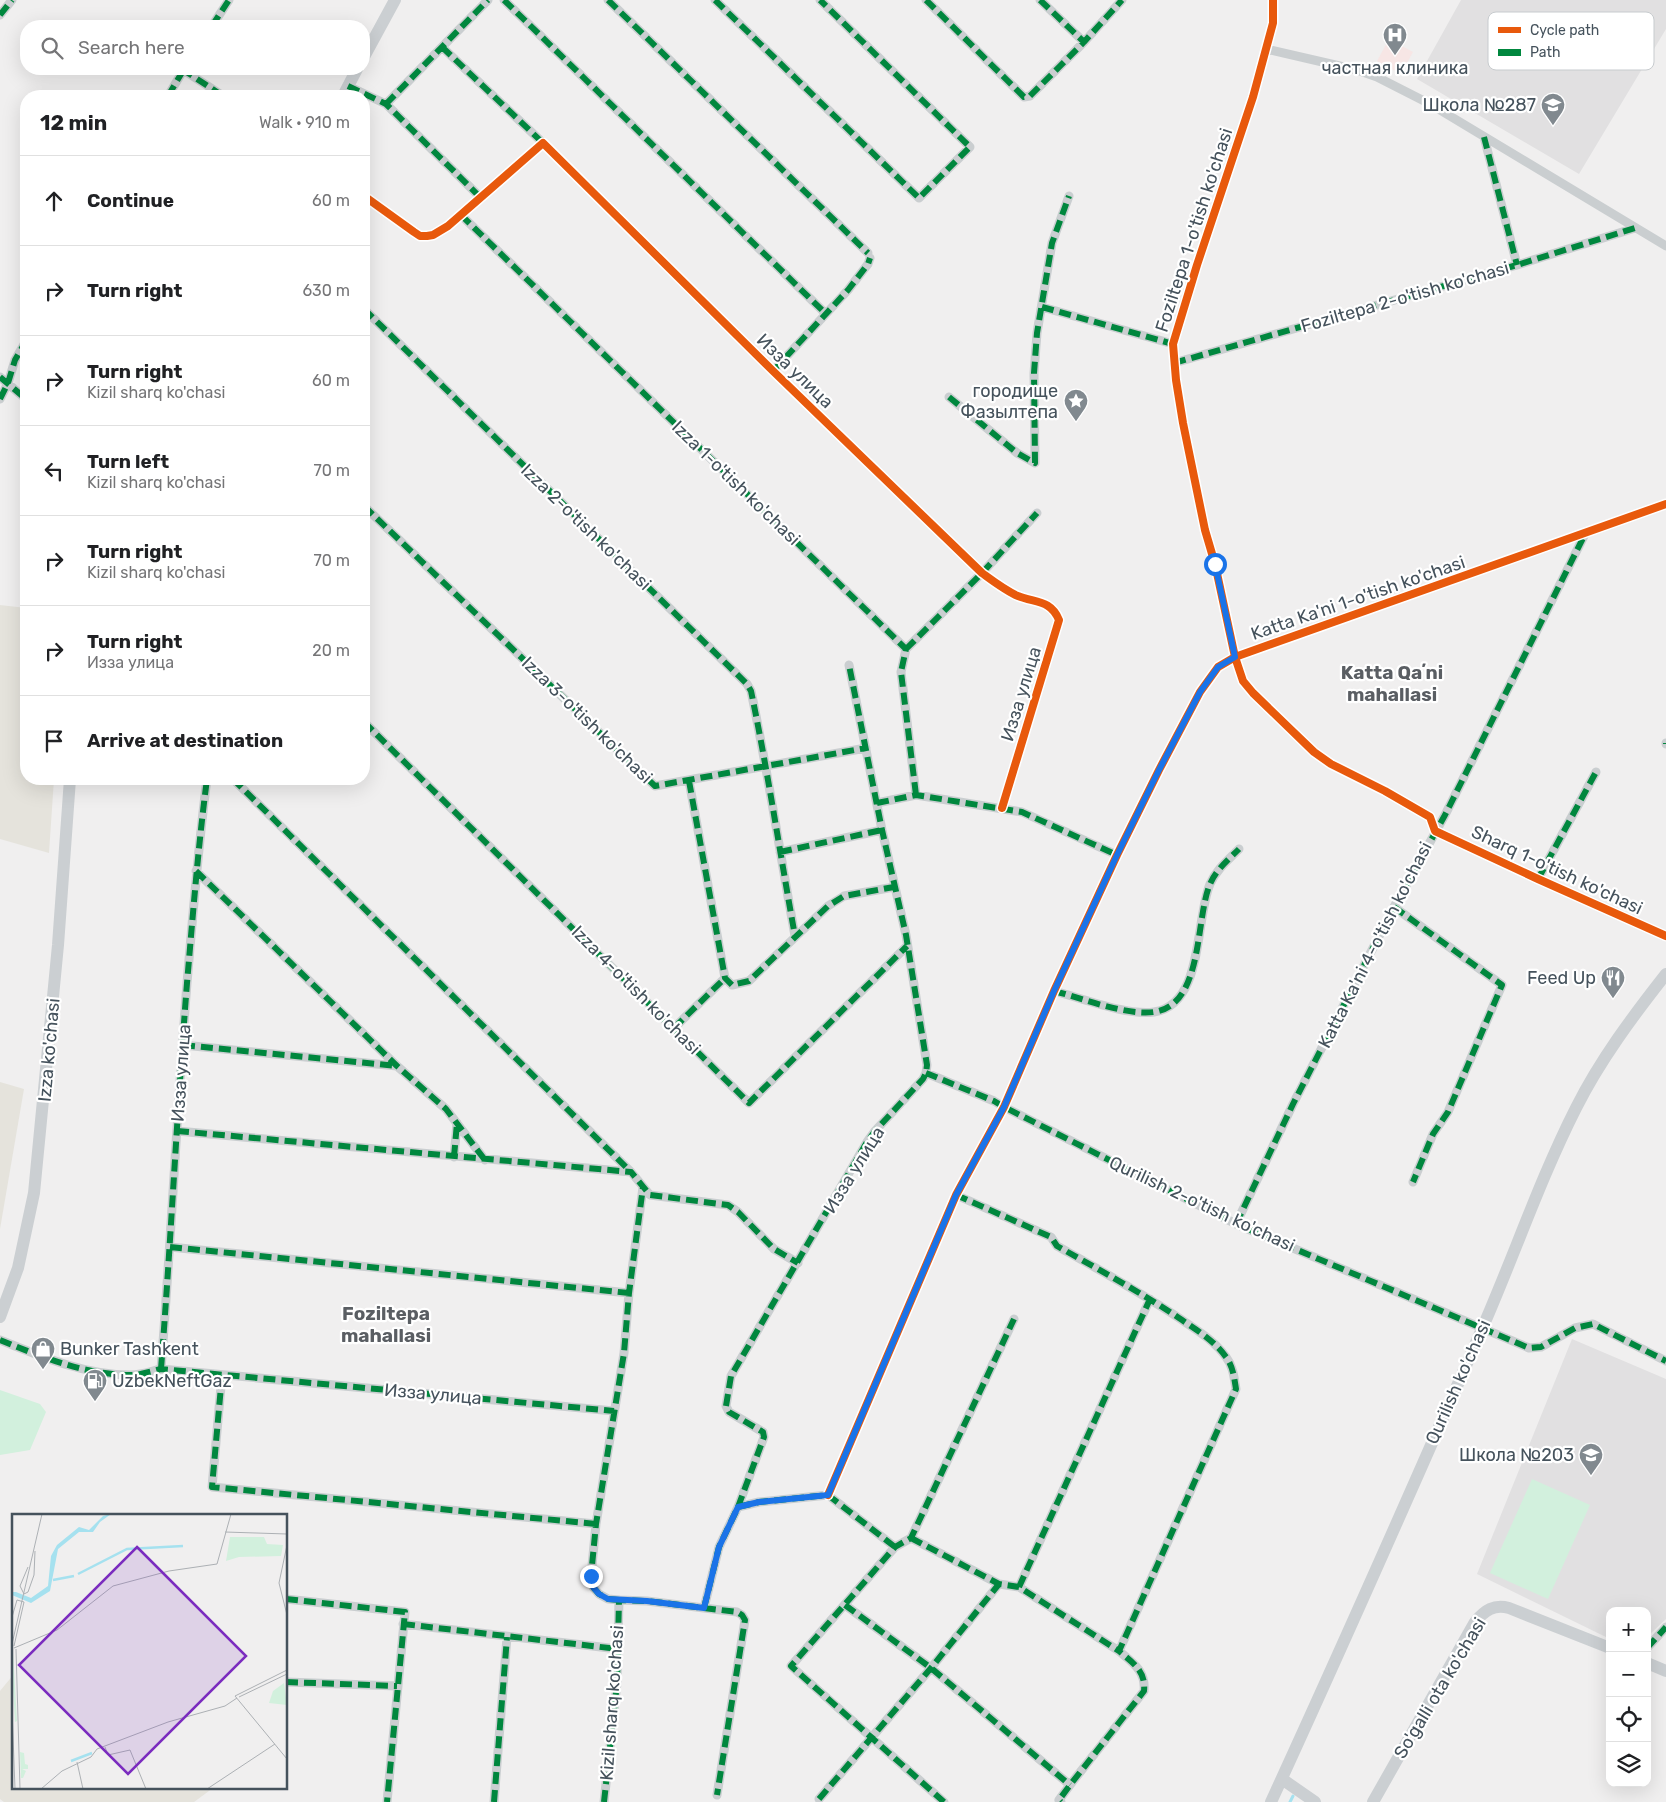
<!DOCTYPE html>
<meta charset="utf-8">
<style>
body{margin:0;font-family:Rubik,sans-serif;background:#f6f6f6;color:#202124}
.controls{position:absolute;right:15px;bottom:15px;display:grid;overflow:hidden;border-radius:10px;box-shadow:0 5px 20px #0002}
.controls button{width:45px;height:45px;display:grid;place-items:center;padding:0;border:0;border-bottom:1px solid #e0e0e0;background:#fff;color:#202124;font:25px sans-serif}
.stop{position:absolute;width:15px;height:15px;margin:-11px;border:4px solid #1a73e8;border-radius:50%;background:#fff}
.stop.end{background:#1a73e8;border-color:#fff;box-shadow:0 1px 5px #0008}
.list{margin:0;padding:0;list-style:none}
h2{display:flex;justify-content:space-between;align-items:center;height:65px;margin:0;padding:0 20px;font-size:21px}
h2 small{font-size:16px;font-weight:400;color:#757577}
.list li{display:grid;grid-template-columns:32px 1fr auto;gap:15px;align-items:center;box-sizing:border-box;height:90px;padding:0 20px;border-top:1px solid #e0e0e0}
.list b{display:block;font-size:19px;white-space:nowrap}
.list p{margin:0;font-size:16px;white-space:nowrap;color:#757577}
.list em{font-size:16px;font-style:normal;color:#757577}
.icon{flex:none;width:28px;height:28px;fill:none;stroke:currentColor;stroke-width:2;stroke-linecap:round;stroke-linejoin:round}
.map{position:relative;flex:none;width:1666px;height:1802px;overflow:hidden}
.search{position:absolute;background:#fff;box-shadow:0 5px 20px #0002;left:20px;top:20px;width:350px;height:55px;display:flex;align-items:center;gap:12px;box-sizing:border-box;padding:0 18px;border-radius:20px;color:#757577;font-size:19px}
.panel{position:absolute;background:#fff;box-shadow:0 5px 20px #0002;left:20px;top:90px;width:350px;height:695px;border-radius:20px}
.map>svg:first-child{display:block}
</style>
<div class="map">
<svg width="1666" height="1802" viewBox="0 0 1666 1802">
<rect width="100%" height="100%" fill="#f0efef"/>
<!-- commercial -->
<path fill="#e5e3dc" d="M0 605 26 608V779H54L49 853 0 839Z
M0 1082 24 1089 0 1229Z
M14 1674V1788H213L194 1802H4L0 1799V1691Z"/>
<!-- education -->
<path fill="#e1e0e1" d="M1461 0H1666V29L1579 174 1417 79Z
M1572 1339 1666 1379V1619L1647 1637V1611H1610V1639L1477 1574Z"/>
<!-- medical -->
<path fill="#f7e6e5" d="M1389 39 1413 52 1401 74 1377 61Z"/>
<!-- grass -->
<path fill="#d2f0dd" d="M0 1390 40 1404 46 1412 30 1450 0 1455Z
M1532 1479 1590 1505 1548 1599 1490 1573Z"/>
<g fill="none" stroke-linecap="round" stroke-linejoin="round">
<!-- stream -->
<path stroke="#a5e1ef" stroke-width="3" d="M1290 1802 1293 1796"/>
<!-- street -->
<path stroke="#caced0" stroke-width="9" d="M504 0 825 313
M608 0 868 253
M715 0 919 198 970 147 820 0
M926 0 1024 97 1030 96 1084 42 1122 0
M1040 0 1084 42
M1273 0V23L1253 97 1197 265 1173 344 1176 380 1183 423 1205 530 1215 564 1235 657 1243 681 1253 693 1314 752 1331 764 1385 791 1430 817 1435 831 1538 879 1666 936
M0 15 12 0
M212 26 229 0
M442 47 543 143
M1266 49 1357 70 1377 77 1430 104 1666 246
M182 69 223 96
M348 86 386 104 481 198
M168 96 184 69
M386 104 488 0
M1484 137 1517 265
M364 196 414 232 420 236H427L433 235 448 226 543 143 773 371 982 573C993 581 1006 591 1018 596 1036 603 1051 600 1059 620L1002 808
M461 215 906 649 901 672 916 795
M1042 307 1173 344
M364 309 747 684 751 691C768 772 780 854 795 936
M1174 363 1517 265 1635 228
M773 371 848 290 868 264 870 258
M0 377 26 399
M949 397 1017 453 1035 463 1034 373 1037 333 1052 243 1069 196
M0 399 8 383 15 360 26 341
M364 506 655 786 866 748
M906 649 982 573 1037 513
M364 722 749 1103 907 946
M1666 744V743
M233 779 631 1172
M689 781 725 978 732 985 749 981 828 906 844 896 894 887
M877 803 916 795 1022 812 1117 855
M780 852 882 830
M196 871 397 1066 446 1109 485 1160
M1538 879 1596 772
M1394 907 1502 985 1448 1112 1433 1134 1413 1182
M1054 991C1081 998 1127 1016 1154 1012 1204 1005 1195 919 1210 884 1216 870 1228 860 1239 849
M674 1028 725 978
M183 1045 397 1066
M926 1073 994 1101 1004 1107 1236 1224 1529 1348 1541 1347 1575 1328 1593 1324 1666 1361
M177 1131 631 1172 650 1195 728 1205 738 1212 774 1249 798 1263
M454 1157 457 1123
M956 1195 1051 1237 1057 1246C1098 1269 1140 1292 1179 1318 1195 1329 1214 1340 1226 1357 1233 1366 1234 1377 1236 1389L1119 1651C1133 1663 1146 1671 1144 1691L1070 1785 1059 1800 1061 1802
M1236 1224 1293 1104 1394 907 1445 815 1585 534
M170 1247 629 1293
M0 1340C42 1357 85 1375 131 1375 141 1375 152 1371 161 1369L614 1411
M161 1369C171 1240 177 1111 187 983 193 914 198 847 207 779
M222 1375 212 1487 596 1524
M828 1495 956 1195 1004 1107 1054 991 1117 855 1159 770 1200 692 1218 667 1235 657 1666 504
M828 1495 895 1547
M738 1507 764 1437 763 1432 729 1412 726 1406 731 1376 867 1142 875 1131 923 1079 926 1073 927 1065 906 935 882 830 849 665
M911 1538 999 1584 1019 1587 1119 1651
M1019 1587 1150 1299
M286 1599 405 1612 387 1802
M619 1600 608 1599 599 1594 593 1587 591 1576 596 1524 624 1353 629 1293 643 1187
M845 1605 931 1668 1070 1785
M704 1608 719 1547 738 1507 759 1502 828 1495
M403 1624 618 1649
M1647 1648 1666 1627
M286 1682 397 1686
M819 1799 931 1668 999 1584
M494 1802 507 1637
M604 1802 617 1683 619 1600 647 1601 737 1612 742 1615 745 1620 717 1795
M944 1802 791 1666 895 1547 911 1538 1014 1319"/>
<!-- secondary -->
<path stroke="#cbcfd2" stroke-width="12" d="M364 57 395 0
M343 96 357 69
M0 1317 18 1268 34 1193 58 945 70 779
M1647 1663 1666 1671
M1282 1779 1315 1802
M1271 1802C1343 1645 1413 1487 1482 1329 1514 1256 1540 1179 1576 1108 1600 1060 1633 1016 1666 974
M1373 1802 1475 1622C1485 1610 1494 1604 1509 1608L1610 1648"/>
<!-- quiet -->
<path stroke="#00873e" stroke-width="6" stroke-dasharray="12 6" stroke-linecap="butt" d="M504 0 825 313
M608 0 868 253
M715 0 919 198 970 147 820 0
M926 0 1024 97 1030 96 1084 42 1122 0
M1040 0 1084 42
M0 15 12 0
M212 26 229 0
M442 47 543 143
M182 69 223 96
M348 86 386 104 481 198
M168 96 184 69
M386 104 488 0
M1484 137 1517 265
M461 215 906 649 901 672 916 795
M1042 307 1173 344
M364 309 747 684 751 691C768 772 780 854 795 936
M1174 363 1517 265 1635 228
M773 371 848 290 868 264 870 258
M0 377 26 399
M949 397 1017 453 1035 463 1034 373 1037 333 1052 243 1069 196
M0 399 8 383 15 360 26 341
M364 506 655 786 866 748
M906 649 982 573 1037 513
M364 722 749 1103 907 946
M1666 744V743
M233 779 631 1172
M689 781 725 978 732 985 749 981 828 906 844 896 894 887
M877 803 916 795 1022 812 1117 855
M780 852 882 830
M196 871 397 1066 446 1109 485 1160
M1538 879 1596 772
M1394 907 1502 985 1448 1112 1433 1134 1413 1182
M1054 991C1081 998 1127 1016 1154 1012 1204 1005 1195 919 1210 884 1216 870 1228 860 1239 849
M674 1028 725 978
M183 1045 397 1066
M926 1073 994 1101 1004 1107 1236 1224 1529 1348 1541 1347 1575 1328 1593 1324 1666 1361
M177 1131 631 1172 650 1195 728 1205 738 1212 774 1249 798 1263
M454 1157 457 1123
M956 1195 1051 1237 1057 1246C1098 1269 1140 1292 1179 1318 1195 1329 1214 1340 1226 1357 1233 1366 1234 1377 1236 1389L1119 1651C1133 1663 1146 1671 1144 1691L1070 1785 1059 1800 1061 1802
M1236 1224 1293 1104 1394 907 1445 815 1585 534
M170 1247 629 1293
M0 1340C42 1357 85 1375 131 1375 141 1375 152 1371 161 1369L614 1411
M161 1369C171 1240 177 1111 187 983 193 914 198 847 207 779
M222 1375 212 1487 596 1524
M828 1495 895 1547
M738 1507 764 1437 763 1432 729 1412 726 1406 731 1376 867 1142 875 1131 923 1079 926 1073 927 1065 906 935 882 830 849 665
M911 1538 999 1584 1019 1587 1119 1651
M1019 1587 1150 1299
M286 1599 405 1612 387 1802
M619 1600 608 1599 599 1594 593 1587 591 1576 596 1524 624 1353 629 1293 643 1187
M845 1605 931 1668 1070 1785
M704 1608 719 1547 738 1507 759 1502 828 1495
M403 1624 618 1649
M1647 1648 1666 1627
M286 1682 397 1686
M819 1799 931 1668 999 1584
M494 1802 507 1637
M604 1802 617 1683 619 1600 647 1601 737 1612 742 1615 745 1620 717 1795
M944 1802 791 1666 895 1547 911 1538 1014 1319"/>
<defs>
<path id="cycleway" d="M1273 0V23L1253 97 1197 265 1173 344 1176 380 1183 423 1205 530 1215 564 1235 657 1243 681 1253 693 1314 752 1331 764 1385 791 1430 817 1435 831 1538 879 1666 936
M364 196 414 232 420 236H427L433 235 448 226 543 143 773 371 982 573C993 581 1006 591 1018 596 1036 603 1051 600 1059 620L1002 808
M828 1495 956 1195 1004 1107 1054 991 1117 855 1159 770 1200 692 1218 667 1235 657 1666 504"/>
</defs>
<!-- cycleway casing -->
<use href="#cycleway" stroke="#fff" stroke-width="11"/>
<!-- cycleway -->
<use href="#cycleway" stroke="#e8590c" stroke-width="8"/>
</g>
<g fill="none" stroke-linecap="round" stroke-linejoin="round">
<!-- route -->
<path stroke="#1a73e8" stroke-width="6" d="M591 1576 593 1587 599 1594 608 1599 647 1601 704 1608 719 1547 738 1507 759 1502 828 1495 956 1195 1004 1107 1054 991 1117 855 1159 770 1200 692 1218 667 1235 657 1215 564"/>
</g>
<!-- icons -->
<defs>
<symbol id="hospital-pin" viewBox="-11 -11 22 30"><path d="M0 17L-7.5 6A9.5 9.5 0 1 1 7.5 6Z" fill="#81898f" stroke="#fff"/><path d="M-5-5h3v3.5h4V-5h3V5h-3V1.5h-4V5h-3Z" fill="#fff"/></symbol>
<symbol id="school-pin" viewBox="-11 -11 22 30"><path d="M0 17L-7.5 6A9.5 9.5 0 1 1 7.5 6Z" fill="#81898f" stroke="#fff"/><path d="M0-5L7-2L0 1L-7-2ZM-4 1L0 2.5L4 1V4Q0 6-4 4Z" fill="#fff"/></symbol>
<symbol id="sight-pin" viewBox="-11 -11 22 30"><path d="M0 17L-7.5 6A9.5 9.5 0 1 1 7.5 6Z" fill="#81898f" stroke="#fff"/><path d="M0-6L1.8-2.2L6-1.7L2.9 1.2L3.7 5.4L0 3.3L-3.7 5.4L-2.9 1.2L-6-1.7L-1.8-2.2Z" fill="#fff"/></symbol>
<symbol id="restaurant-pin" viewBox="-11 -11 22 30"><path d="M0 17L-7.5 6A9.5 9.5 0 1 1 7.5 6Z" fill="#81898f" stroke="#fff"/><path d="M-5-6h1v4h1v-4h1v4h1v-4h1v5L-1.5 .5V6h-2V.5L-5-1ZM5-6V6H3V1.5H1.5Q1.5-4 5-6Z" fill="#fff"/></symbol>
<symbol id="shop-pin" viewBox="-11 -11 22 30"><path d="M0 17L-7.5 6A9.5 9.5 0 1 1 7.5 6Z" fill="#81898f" stroke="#fff"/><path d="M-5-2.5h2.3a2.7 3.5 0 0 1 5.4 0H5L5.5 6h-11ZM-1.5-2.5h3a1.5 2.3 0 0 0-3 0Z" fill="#fff"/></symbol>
<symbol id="fuel-pin" viewBox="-11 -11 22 30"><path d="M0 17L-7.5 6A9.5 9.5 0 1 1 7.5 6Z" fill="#81898f" stroke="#fff"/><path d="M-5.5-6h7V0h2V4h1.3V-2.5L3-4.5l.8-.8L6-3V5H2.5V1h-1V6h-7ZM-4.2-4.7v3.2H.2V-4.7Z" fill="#fff"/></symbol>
</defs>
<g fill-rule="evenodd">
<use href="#hospital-pin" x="1381" y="21" width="28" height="38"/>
<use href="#school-pin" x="1539" y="91" width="28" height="38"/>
<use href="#sight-pin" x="1062" y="387" width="28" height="38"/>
<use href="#restaurant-pin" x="1599" y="964" width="28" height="38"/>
<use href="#shop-pin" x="29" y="1335" width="28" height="38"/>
<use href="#fuel-pin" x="81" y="1367" width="28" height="38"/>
<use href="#school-pin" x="1577" y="1441" width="28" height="38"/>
</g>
<g text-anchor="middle" stroke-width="4.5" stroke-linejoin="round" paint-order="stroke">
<!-- poi labels -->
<g font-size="18" fill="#45525c" stroke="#fff" text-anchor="end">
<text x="1395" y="74" text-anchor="middle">частная клиника</text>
<text x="1536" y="111">Школа №287</text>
<text x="1058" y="397">городище<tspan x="1058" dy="21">Фазылтепа</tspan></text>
<text x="1596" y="984">Feed Up</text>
<text x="60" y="1355" text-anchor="start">Bunker Tashkent</text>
<text x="112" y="1387" text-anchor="start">UzbekNeftGaz</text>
<text x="1574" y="1461">Школа №203</text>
</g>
<!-- street labels -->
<g font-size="18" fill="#45525c" stroke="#fff">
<text transform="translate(1194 230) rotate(-72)" y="6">Foziltepa 1-o'tish ko'chasi</text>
<text transform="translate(1405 297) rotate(-16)" y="6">Foziltepa 2-o'tish ko'chasi</text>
<text transform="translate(795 371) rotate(44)" y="6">Изза улица</text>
<text transform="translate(736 483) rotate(44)" y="6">Izza 1-o'tish ko'chasi</text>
<text transform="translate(586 527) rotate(44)" y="6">Izza 2-o'tish ko'chasi</text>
<text transform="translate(1358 598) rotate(-19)" y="6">Katta Ka'ni 1-o'tish ko'chasi</text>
<text transform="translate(1021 694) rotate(-73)" y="6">Изза улица</text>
<text transform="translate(587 720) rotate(44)" y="6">Izza 3-o'tish ko'chasi</text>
<text transform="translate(1557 870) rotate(25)" y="6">Sharq 1-o'tish ko'chasi</text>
<text transform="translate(1375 945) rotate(-63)" y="6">Katta Ka'ni 4-o'tish ko'chasi</text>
<text transform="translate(636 990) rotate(45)" y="6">Izza 4-o'tish ko'chasi</text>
<text transform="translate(49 1050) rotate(-85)" y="6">Izza ko'chasi</text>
<text transform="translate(181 1073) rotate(-86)" y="6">Изза улица</text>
<text transform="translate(854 1170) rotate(-58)" y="6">Изза улица</text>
<text transform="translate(1202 1204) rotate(25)" y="6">Qurilish 2-o'tish ko'chasi</text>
<text transform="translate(1458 1382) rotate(-66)" y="6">Qurilish ko'chasi</text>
<text transform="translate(433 1394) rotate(5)" y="6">Изза улица</text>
<text transform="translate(1440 1688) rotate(-59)" y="6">So'galli ota ko'chasi</text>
<text transform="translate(612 1703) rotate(-86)" y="6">Kizil sharq ko'chasi</text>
</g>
<!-- neighbourhood labels -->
<g font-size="19" font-weight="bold" fill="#5a5e63" stroke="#fff">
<text x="1392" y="679">Katta Qaʼni<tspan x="1392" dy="22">mahallasi</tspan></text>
<text x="386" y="1320">Foziltepa<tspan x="386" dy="22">mahallasi</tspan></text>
</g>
</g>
<!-- overview -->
<g transform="translate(12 1514)">
<rect width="275" height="275" fill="#f0efef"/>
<path d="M8 238 12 239 13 250 16 251V255H10L14 257 11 264H17H9Z" fill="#d2f0dd"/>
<path d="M218 23H252L255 30 271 31 269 42 227 43 214 47ZM1 138 5 207 3 208 0 158Z" fill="#d2f0dd"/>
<path d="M272 169 275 191 257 189 261 177Z" fill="#d2f0dd"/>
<path d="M99 0 88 8 81 18H67L46 35 38 77 19 89 0 81V78H4L19 84 36 72 39 42 45 31 67 13 77 16 91 2Z" fill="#a5e1ef"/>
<path fill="none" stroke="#a5e1ef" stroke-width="2.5" d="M66 60 115 35 171 32M41 66 62 62M59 247 80 239"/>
<path fill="none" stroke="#acb0b4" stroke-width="1" d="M213 18 275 20M275 31 267 69 275 101M16 53 8 72 12 80 16 78 22 61 23 37M0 103 5 86 12 88 2 132M0 130 30 0M2 134 45 116 101 72 157 57 205 50 219 0M4 135 8 275M275 156 223 182 275 245M227 183 275 160M0 195 3 275M93 233 96 241 118 236 134 275M65 248 71 275M29 275 50 257 79 243 85 235 156 208 213 192 225 184M195 275 263 230"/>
<path fill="#7b2cbf" fill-opacity="0.15" stroke="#7b2cbf" stroke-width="2.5" d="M125 33 234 142 116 260 7 151Z"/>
<rect width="275" height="275" fill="none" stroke="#45525c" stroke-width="2.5"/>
</g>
<!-- legend -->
<rect x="1488" y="12" width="166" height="58" rx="8" fill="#fff" stroke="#c7cbce" stroke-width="1"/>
<rect x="1498" y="27" width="23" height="6" fill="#e8590c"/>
<rect x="1498" y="49" width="23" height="7" fill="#00873e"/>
<g font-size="14" fill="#45525c">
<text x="1530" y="35">Cycle path</text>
<text x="1530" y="57">Path</text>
</g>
</svg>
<div class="controls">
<button>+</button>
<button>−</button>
<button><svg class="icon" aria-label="locate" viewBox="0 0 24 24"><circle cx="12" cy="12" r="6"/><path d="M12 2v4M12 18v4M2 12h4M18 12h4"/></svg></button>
<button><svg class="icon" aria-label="layers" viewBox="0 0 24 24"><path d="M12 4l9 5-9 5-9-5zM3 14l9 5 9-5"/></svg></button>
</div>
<div class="stop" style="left:1215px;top:564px"></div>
<div class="stop end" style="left:591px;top:1576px"></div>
<div class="search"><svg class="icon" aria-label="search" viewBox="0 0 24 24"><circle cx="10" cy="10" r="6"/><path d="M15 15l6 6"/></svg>Search here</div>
<section class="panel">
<h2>12 min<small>Walk · 910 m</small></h2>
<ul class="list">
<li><svg class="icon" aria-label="ahead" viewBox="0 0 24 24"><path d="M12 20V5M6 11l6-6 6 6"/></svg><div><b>Continue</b></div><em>60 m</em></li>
<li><svg class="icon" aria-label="right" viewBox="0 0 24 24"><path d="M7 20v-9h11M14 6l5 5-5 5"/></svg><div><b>Turn right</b></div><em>630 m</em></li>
<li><svg class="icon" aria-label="right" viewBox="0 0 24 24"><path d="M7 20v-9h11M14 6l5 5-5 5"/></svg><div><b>Turn right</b><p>Kizil sharq ko'chasi</p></div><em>60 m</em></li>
<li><svg class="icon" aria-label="left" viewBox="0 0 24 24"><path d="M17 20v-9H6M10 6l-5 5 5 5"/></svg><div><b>Turn left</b><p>Kizil sharq ko'chasi</p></div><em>70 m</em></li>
<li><svg class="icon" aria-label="right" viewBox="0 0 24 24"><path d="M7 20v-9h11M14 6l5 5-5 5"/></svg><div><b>Turn right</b><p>Kizil sharq ko'chasi</p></div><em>70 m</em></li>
<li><svg class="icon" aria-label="right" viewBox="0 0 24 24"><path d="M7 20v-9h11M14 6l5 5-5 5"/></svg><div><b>Turn right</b><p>Изза улица</p></div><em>20 m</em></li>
<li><svg class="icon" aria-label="arrive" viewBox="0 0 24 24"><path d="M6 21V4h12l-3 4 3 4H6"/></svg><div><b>Arrive at destination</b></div></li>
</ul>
</section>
</div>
